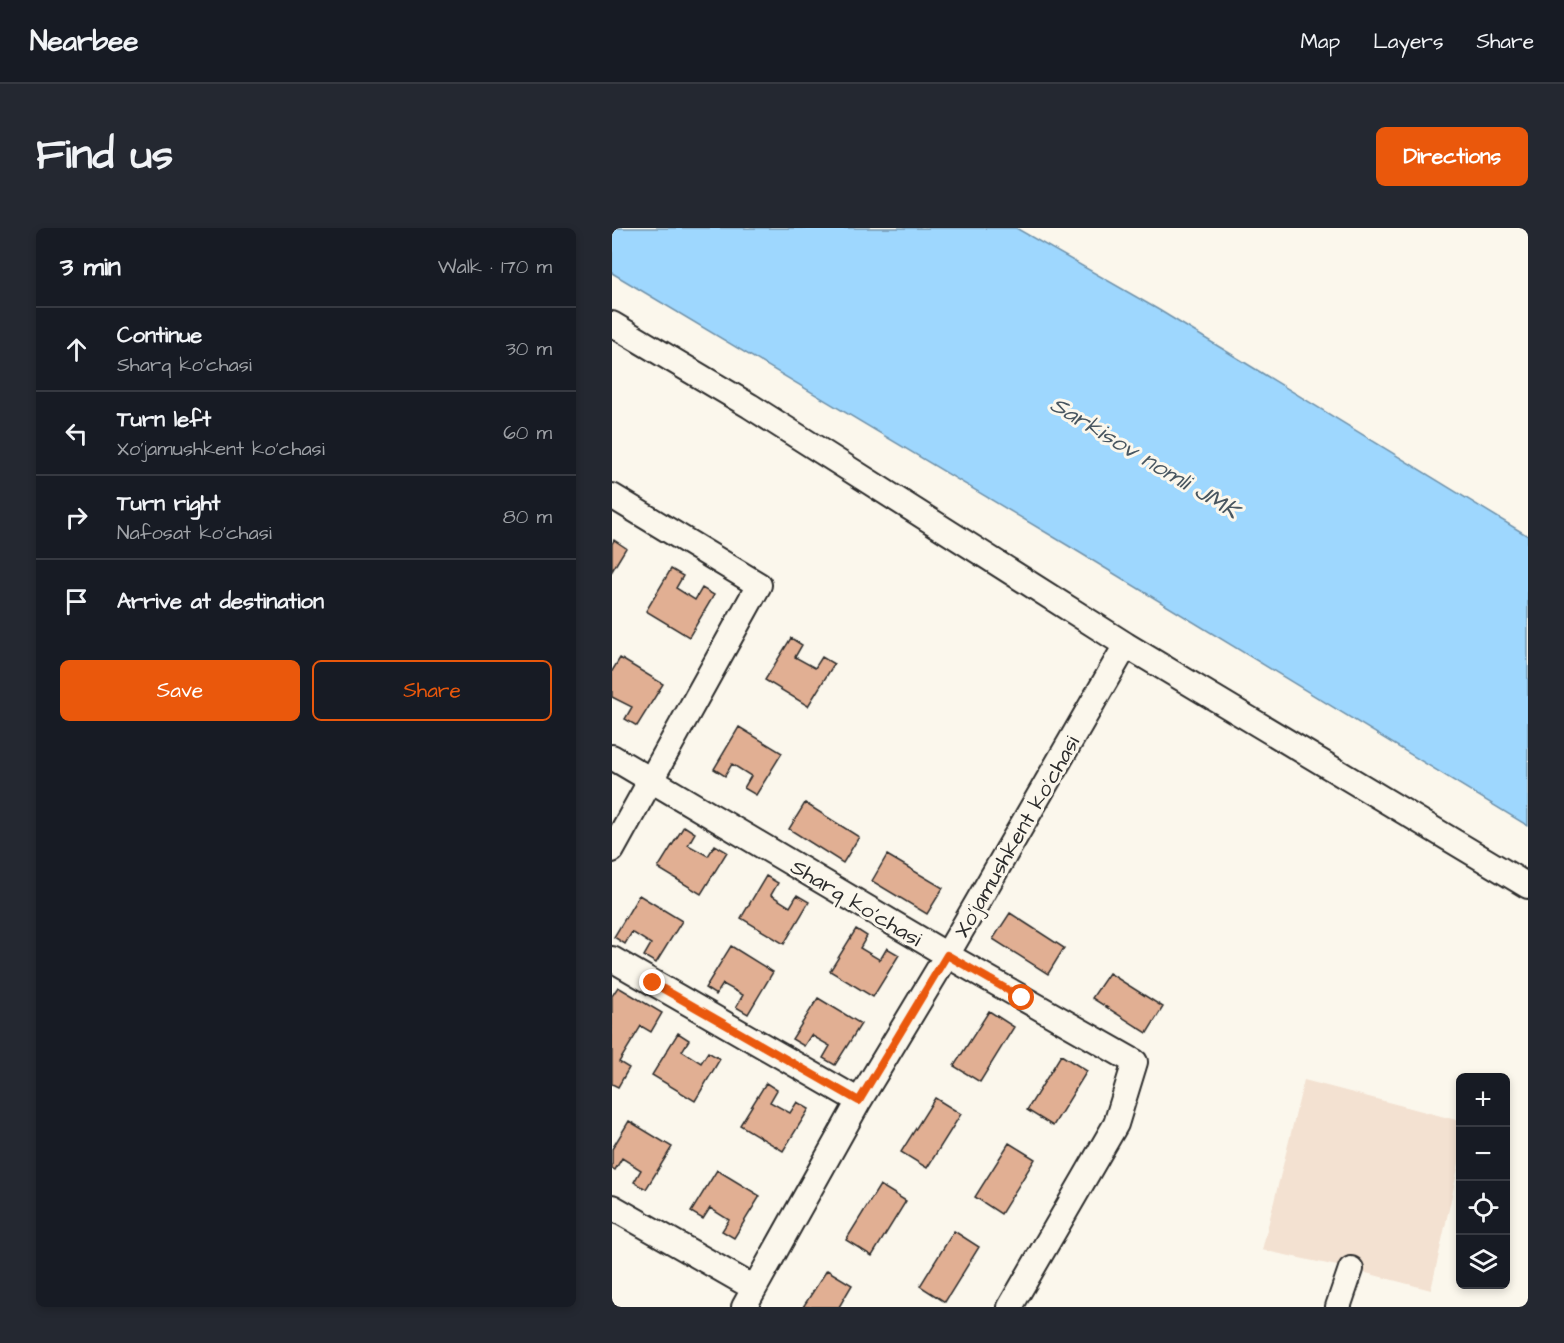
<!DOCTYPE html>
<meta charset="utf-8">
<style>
body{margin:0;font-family:"Architects Daughter",sans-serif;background:#242831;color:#f1f3f6}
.controls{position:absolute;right:18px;bottom:18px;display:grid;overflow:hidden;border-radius:9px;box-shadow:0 3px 9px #0003}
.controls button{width:54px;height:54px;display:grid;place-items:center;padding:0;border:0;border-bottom:2px solid #363941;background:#171b24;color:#f1f3f6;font:30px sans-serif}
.stop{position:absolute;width:18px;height:18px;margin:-14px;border:4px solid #ea580c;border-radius:50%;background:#fff}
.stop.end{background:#ea580c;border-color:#fff;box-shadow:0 2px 6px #0008}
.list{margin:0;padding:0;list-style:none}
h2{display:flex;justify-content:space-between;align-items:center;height:78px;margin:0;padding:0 24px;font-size:26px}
h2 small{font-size:20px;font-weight:400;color:#9ea1a6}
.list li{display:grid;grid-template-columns:39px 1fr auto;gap:18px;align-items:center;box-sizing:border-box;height:84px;padding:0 24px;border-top:2px solid #363941}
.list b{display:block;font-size:22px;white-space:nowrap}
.list p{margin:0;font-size:20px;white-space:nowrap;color:#9ea1a6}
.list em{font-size:20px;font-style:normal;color:#9ea1a6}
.actions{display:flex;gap:12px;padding:18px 24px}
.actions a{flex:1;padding:14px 0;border:2px solid #ea580c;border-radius:9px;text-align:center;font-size:21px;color:#ea580c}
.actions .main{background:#ea580c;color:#fff}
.icon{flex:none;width:33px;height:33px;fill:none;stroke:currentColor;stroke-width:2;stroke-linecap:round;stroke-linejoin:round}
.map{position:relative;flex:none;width:916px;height:1079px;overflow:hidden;border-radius:9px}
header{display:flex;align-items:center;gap:36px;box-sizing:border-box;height:84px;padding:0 30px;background:#171b24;border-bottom:2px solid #363941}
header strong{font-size:28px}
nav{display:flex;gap:33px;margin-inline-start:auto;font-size:21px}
.intro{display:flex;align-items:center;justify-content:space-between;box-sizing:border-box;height:144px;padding:0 36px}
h1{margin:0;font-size:42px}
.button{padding:15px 27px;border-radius:9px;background:#ea580c;color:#fff;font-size:21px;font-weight:700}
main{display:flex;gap:36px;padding:0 36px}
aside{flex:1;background:#171b24;border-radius:9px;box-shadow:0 3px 9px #0003}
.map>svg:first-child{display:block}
</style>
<header>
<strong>Nearbee</strong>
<nav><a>Map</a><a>Layers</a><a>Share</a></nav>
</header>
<div class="intro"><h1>Find us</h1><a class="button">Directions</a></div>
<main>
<aside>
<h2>3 min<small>Walk · 170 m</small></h2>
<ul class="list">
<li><svg class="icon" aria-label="ahead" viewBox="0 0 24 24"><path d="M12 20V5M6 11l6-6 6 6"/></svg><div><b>Continue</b><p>Sharq ko‘chasi</p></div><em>30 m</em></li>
<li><svg class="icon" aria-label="left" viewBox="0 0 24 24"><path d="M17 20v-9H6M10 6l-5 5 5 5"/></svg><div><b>Turn left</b><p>Xo‘jamushkent ko'chasi</p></div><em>60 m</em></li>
<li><svg class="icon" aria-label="right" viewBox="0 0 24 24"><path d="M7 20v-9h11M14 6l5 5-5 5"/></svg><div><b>Turn right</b><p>Nafosat ko'chasi</p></div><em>80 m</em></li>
<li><svg class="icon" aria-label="arrive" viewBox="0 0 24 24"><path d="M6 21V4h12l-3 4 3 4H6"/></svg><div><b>Arrive at destination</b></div></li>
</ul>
<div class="actions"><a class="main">Save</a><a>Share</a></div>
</aside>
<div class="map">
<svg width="916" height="1079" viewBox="0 0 916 1079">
<rect width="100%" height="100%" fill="#fbf7ec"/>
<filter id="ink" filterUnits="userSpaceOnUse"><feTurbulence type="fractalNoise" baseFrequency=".0167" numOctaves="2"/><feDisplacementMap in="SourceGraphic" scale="12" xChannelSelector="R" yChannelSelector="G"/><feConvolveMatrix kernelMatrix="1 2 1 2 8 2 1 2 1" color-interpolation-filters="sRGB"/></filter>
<g filter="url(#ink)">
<!-- built -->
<path fill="#f3e1d1" d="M692 852 848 893V931L819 1062 739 1041 650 1022Z"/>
<!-- water -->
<path fill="#9ed7fe" stroke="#7092aa" stroke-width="1.5" d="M0 0H404L547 82 916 308V598L460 320 0 45Z"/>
<!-- building -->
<path fill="#e1af93" stroke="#2b2b2b" stroke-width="1.5" d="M2 312 14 320 0 343V316Z
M59 341 71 348 64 360 83 372 90 360 102 367 77 409 34 383Z
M179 410 190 417 183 429 203 440 210 429 222 436 196 478 153 452Z
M8 430 51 456 25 498 13 491 20 479 0 469V443Z
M127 499 170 525 144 567 132 560 139 548 120 536 113 548 102 541Z
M193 575 247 609 231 635 177 601Z
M72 598 83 605 76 617 96 628 103 617 115 624 89 666 46 640Z
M275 627 331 660 315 686 260 653Z
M154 648 166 655 159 667 178 679 185 667 197 674 172 716 129 690Z
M27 667 70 693 44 735 32 728 39 716 20 704 13 716 2 709Z
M398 685 452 720 436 746 381 711Z
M244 701 255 708 248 720 268 732 275 720 287 727 261 769 218 743Z
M119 718 161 744 136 786 124 779 131 767 111 756 104 767 93 760Z
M497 745 551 779 535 805 480 770Z
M6 759 50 785 39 804 29 798 7 834 17 840 6 859 0 856V768Z
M206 770 249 796 223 837 211 830 218 818 199 807 192 818 180 811Z
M377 783 402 799 368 854 342 838Z
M66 805 77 812 70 823 89 835 96 824 108 831 83 873 40 847Z
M449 827 475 843 441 898 415 882Z
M154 855 165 862 158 874 178 885 185 874 197 881 171 923 128 897Z
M323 870 349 886 315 940 289 924Z
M17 893 60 919 34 961 22 954 29 942 10 930 3 942 0 940V921Z
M397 915 423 931 389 986 363 969Z
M105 942 148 968 122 1010 110 1003 117 992 98 980 91 991 79 984Z
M268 957 294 973 260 1028 234 1012Z
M342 1003 367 1019 333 1074 308 1058Z
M215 1042 240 1057 227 1079H191Z"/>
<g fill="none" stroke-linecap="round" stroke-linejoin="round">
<defs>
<path id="minor" d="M0 96 138 178 514 417 916 658
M0 268 147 357 0 622
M0 529 335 727 523 834 504 896 398 1079
M0 731 247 873
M0 979 142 1060
M132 1079 247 873 335 727 514 417
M726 1079 739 1041"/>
</defs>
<!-- minor casing -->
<use href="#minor" stroke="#2b2b2b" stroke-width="28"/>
<!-- minor -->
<use href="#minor" stroke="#fbf7ec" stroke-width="24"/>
</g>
</g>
<g fill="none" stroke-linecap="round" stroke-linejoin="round" filter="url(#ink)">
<!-- route -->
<path stroke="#ea580c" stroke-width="8" d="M41 755 247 873 335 727 410 770"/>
</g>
<g text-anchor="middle" stroke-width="6" stroke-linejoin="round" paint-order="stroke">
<!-- street labels -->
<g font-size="22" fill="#2b2b2b" stroke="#fbf7ec">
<text transform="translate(404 608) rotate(-60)" y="8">Xo‘jamushkent ko'chasi</text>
<text transform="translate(245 674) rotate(31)" y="8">Sharq ko‘chasi</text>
</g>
<!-- water labels -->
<g font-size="24" font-style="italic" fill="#485660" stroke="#fbf7ec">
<text transform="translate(533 229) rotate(31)" y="8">Sarkisov nomli JMK</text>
</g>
</g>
</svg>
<div class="controls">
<button>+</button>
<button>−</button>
<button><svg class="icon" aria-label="locate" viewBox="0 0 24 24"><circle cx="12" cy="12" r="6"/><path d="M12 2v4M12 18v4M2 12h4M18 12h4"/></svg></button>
<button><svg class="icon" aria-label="layers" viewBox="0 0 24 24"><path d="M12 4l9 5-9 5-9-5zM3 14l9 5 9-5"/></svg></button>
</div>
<div class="stop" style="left:410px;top:770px"></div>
<div class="stop end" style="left:41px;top:755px"></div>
</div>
</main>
